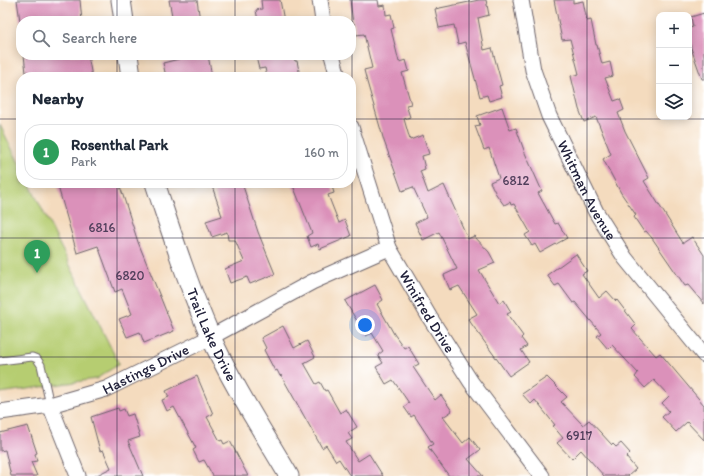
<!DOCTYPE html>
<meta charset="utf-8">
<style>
body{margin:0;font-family:Itim,sans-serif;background:#f2f2f3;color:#1f2937}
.controls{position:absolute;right:12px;top:12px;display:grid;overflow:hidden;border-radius:8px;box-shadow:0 2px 10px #0003}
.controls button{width:36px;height:36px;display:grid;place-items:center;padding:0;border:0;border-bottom:1px solid #e0e1e3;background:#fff;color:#1f2937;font:20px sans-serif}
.you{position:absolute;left:365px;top:325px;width:14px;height:14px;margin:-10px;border:3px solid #fff;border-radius:50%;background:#1a73e8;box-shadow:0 0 0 6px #1a73e833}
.badge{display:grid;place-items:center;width:26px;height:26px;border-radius:50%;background:#d93025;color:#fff;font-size:13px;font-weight:700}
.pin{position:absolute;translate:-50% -33px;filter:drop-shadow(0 1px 2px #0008)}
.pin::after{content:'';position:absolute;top:21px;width:14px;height:12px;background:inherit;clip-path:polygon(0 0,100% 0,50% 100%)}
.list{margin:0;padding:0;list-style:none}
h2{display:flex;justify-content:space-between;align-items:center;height:52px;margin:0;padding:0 16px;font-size:17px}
h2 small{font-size:13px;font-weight:400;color:#747a83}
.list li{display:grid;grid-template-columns:26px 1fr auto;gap:12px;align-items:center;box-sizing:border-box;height:56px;margin:0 8px 8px;padding:0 8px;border:1px solid #e0e1e3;border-radius:16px}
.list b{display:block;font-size:15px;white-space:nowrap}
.list p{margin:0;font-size:13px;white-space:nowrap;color:#747a83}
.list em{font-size:13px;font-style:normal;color:#747a83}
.icon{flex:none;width:22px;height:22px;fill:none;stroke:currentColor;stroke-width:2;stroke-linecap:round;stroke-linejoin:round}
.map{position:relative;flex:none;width:704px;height:476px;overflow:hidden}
.search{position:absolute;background:#fff;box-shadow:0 2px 10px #0003;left:16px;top:16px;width:340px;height:44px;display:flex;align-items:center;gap:10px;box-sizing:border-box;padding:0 14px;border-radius:16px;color:#747a83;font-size:15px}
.panel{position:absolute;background:#fff;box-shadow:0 2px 10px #0003;left:16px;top:72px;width:340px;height:116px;border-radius:16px}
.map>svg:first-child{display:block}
</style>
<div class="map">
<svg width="704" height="476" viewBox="0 0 704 476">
<rect width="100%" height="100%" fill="#fff"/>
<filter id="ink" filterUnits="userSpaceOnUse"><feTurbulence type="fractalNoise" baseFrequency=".025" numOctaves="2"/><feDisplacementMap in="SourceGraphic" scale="8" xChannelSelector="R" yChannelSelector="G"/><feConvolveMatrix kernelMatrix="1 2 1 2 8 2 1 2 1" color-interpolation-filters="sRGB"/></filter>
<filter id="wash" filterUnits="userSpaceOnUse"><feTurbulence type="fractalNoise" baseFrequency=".012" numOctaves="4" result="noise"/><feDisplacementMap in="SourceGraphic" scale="16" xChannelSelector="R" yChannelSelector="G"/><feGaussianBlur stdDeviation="0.9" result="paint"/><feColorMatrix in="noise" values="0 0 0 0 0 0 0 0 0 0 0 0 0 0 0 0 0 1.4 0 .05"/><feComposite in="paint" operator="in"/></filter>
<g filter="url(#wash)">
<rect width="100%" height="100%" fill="#f4dbbe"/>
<!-- green -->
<path fill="#b6cd71" stroke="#6c7856" d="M0 125 21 167V183H29L119 364 96 379 0 393Z"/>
<g id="blocks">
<!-- building -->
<path fill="#db91ba" d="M17 0H80L82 21H20Z
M169 0H197L200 21H173Z
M261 0H280L284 21H258L256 10 262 9Z
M350 0H378L379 6 385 5 386 15 391 14 394 28 391 29 399 62 406 60 409 71 402 73 411 104 406 105 410 117 404 119 410 140 423 135 429 154 422 156 425 169 420 171 428 193 444 185 468 239 474 236 489 252 495 263 479 270 499 303 504 300 511 312 507 314 523 336 521 338 527 346 521 350 529 362 509 376 468 319 477 314 459 286 450 290 444 275 457 269 439 232 423 240 415 223 427 217 413 187 402 191 384 141 367 82 364 70 372 68 364 34 356 35 354 23H353Z
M479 0H486L489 15 478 18 484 50 492 48 502 85 499 86 502 97 489 101 487 95 480 97 465 42 458 44 454 25 439 28 435 9Z
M554 0H573V3L583 1 587 21 591 20 596 45H597L602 64 610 62 613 76 605 78 614 101 620 99 624 110 618 113 625 131 649 178 644 181 683 243 692 237 704 255V304L688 285 685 286 652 238 646 231 644 232 634 217 636 215 621 193 603 159 611 154 596 117 584 122 579 109 571 76 579 74 570 39 562 40Z
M704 13V79H702L691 48 689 28 693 27 691 17Z
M24 55H88L92 77H30L29 73H26Z
M178 55H208L212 77H166L163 63 179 59Z
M265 55H293L295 61H297L300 76 267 77 265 68 259 69 256 57Z
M502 107 510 130 516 128 525 153 542 191 538 193 555 224 558 223 567 238 540 253 535 244 532 246 525 235 530 232 514 204 511 205 510 202 504 205 496 194 490 182 499 178 489 148 484 150 475 126 480 125 477 116Z
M57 183H119L138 242 174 331 144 343 140 332 127 337 119 319 132 314 122 289 115 292 98 246 77 253Z
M211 183H242L258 232 275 274 250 284 247 277 230 283 225 269 244 261 235 240H228L227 232 212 237 206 221 222 216Z
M292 183H331L334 193 328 195 339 223 345 220 351 236 320 249 318 244 311 247 307 236 312 233Z
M576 254 587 271 582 274 599 298 607 291 616 301 617 300 636 325 632 329 656 356 660 353 704 405V440L687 422 676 432 662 417 669 411 662 403 669 396 654 380 645 388 635 377 638 373 612 345 608 349 597 336 601 333 575 302 573 303 559 284 555 286 547 275Z
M375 285 383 300 377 304 394 334 404 348 408 346 419 364 413 367 435 400 441 395 452 411 443 417 463 443 470 437 480 450 468 459 483 476H449L428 447 433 444 414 415 411 417 404 407 409 403 393 380 386 384 376 367 383 363 378 355 383 351 372 333 366 336 345 301Z
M283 326 294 348 307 341 315 357 304 363 316 384 320 382 325 391 327 390 340 413 346 409 357 427 348 433 352 439 346 442 358 461 369 454 383 476H350L339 459 336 461 326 445 322 448 281 375 280 376 277 370 275 371 264 350 266 348 261 338Z
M197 376 213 414 207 417 220 441 222 440 224 444 230 441 248 476H213L204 460 199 462 193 450 196 448 174 407 167 411 162 400 169 397 166 391Z
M547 377 567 397 561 402 583 425 589 420 612 445 613 444 616 447 621 443 630 453 626 457 636 469 628 476H604L581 450 572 459 557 443 563 438 553 426 555 425 535 400 531 404 522 394Z
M118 408 119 411 124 409 127 416 133 414 140 437 128 441 143 476H95L111 468 103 450 100 451 91 417Z
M28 426 37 453 35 454 37 461 31 462 37 476H11L5 450 0 451V433Z"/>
</g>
</g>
<g filter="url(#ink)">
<use href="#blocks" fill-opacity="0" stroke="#6c6369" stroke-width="1"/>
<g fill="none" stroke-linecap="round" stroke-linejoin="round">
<defs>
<path id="service" d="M0 361 32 357 37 359 41 365 50 405"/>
<g id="minor">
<path d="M320 0 323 21"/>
<path id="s1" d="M521 0 533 70 549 116 596 212 625 258 704 355"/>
<path d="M332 55 338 77"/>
<path id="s2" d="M351 127 389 248 430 318 471 382 542 476"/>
<path d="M50 405 78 476"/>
<path id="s3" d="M0 412 50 405 106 389 211 337 312 282 389 248"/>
</g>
<g id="tertiary">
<path d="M121 0 124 21"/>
<path d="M128 55 131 77"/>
<path id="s4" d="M155 183C172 234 188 285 210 335 232 384 262 430 289 476"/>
</g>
</defs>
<!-- service casing -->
<use href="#service" stroke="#6c6369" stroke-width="9"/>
<!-- minor casing -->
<use href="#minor" stroke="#6c6369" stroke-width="17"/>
<!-- tertiary casing -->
<use href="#tertiary" stroke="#6c6369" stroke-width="21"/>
<!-- service -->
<use href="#service" stroke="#fff" stroke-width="7"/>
<!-- minor -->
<use href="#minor" stroke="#fff" stroke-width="15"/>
<!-- tertiary -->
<use href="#tertiary" stroke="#fff" stroke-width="19"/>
</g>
</g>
<!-- grid -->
<path fill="none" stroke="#22223b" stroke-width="1" stroke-opacity="0.55" d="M117 0V21M235 0V21M352 0V476M469 0V476M587 0V476M117 55V77M235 55V77M0 119H21M351 119H704M117 183V476M235 183V476M0 238H704M0 357H704"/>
<g text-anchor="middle" stroke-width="4" stroke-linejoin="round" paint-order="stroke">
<!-- number labels -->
<g font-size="13" fill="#503e5b">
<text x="516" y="185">6812</text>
<text x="102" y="232">6816</text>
<text x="130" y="280">6820</text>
<text x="579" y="440">6917</text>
</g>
<!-- street labels -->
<g font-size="15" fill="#22223b" stroke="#fff">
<text dy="5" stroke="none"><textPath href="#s1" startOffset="203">Whitman Avenue</textPath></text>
<text dy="5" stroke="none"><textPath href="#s2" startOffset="201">Winifred Drive</textPath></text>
<text dy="5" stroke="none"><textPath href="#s4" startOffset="162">Trail Lake Drive</textPath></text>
<text dy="5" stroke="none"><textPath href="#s3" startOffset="153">Hastings Drive</textPath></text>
</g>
</g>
</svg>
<div class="controls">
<button>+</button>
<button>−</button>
<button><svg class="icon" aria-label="layers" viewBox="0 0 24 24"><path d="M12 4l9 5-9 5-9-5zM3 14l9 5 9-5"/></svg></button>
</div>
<div class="you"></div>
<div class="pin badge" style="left:37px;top:273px;background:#2e9e5b">1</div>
<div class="search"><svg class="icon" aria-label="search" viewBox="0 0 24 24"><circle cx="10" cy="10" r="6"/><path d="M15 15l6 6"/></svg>Search here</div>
<section class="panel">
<h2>Nearby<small></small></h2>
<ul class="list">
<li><span class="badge" style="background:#2e9e5b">1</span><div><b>Rosenthal Park</b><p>Park</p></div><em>160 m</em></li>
</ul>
</section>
</div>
